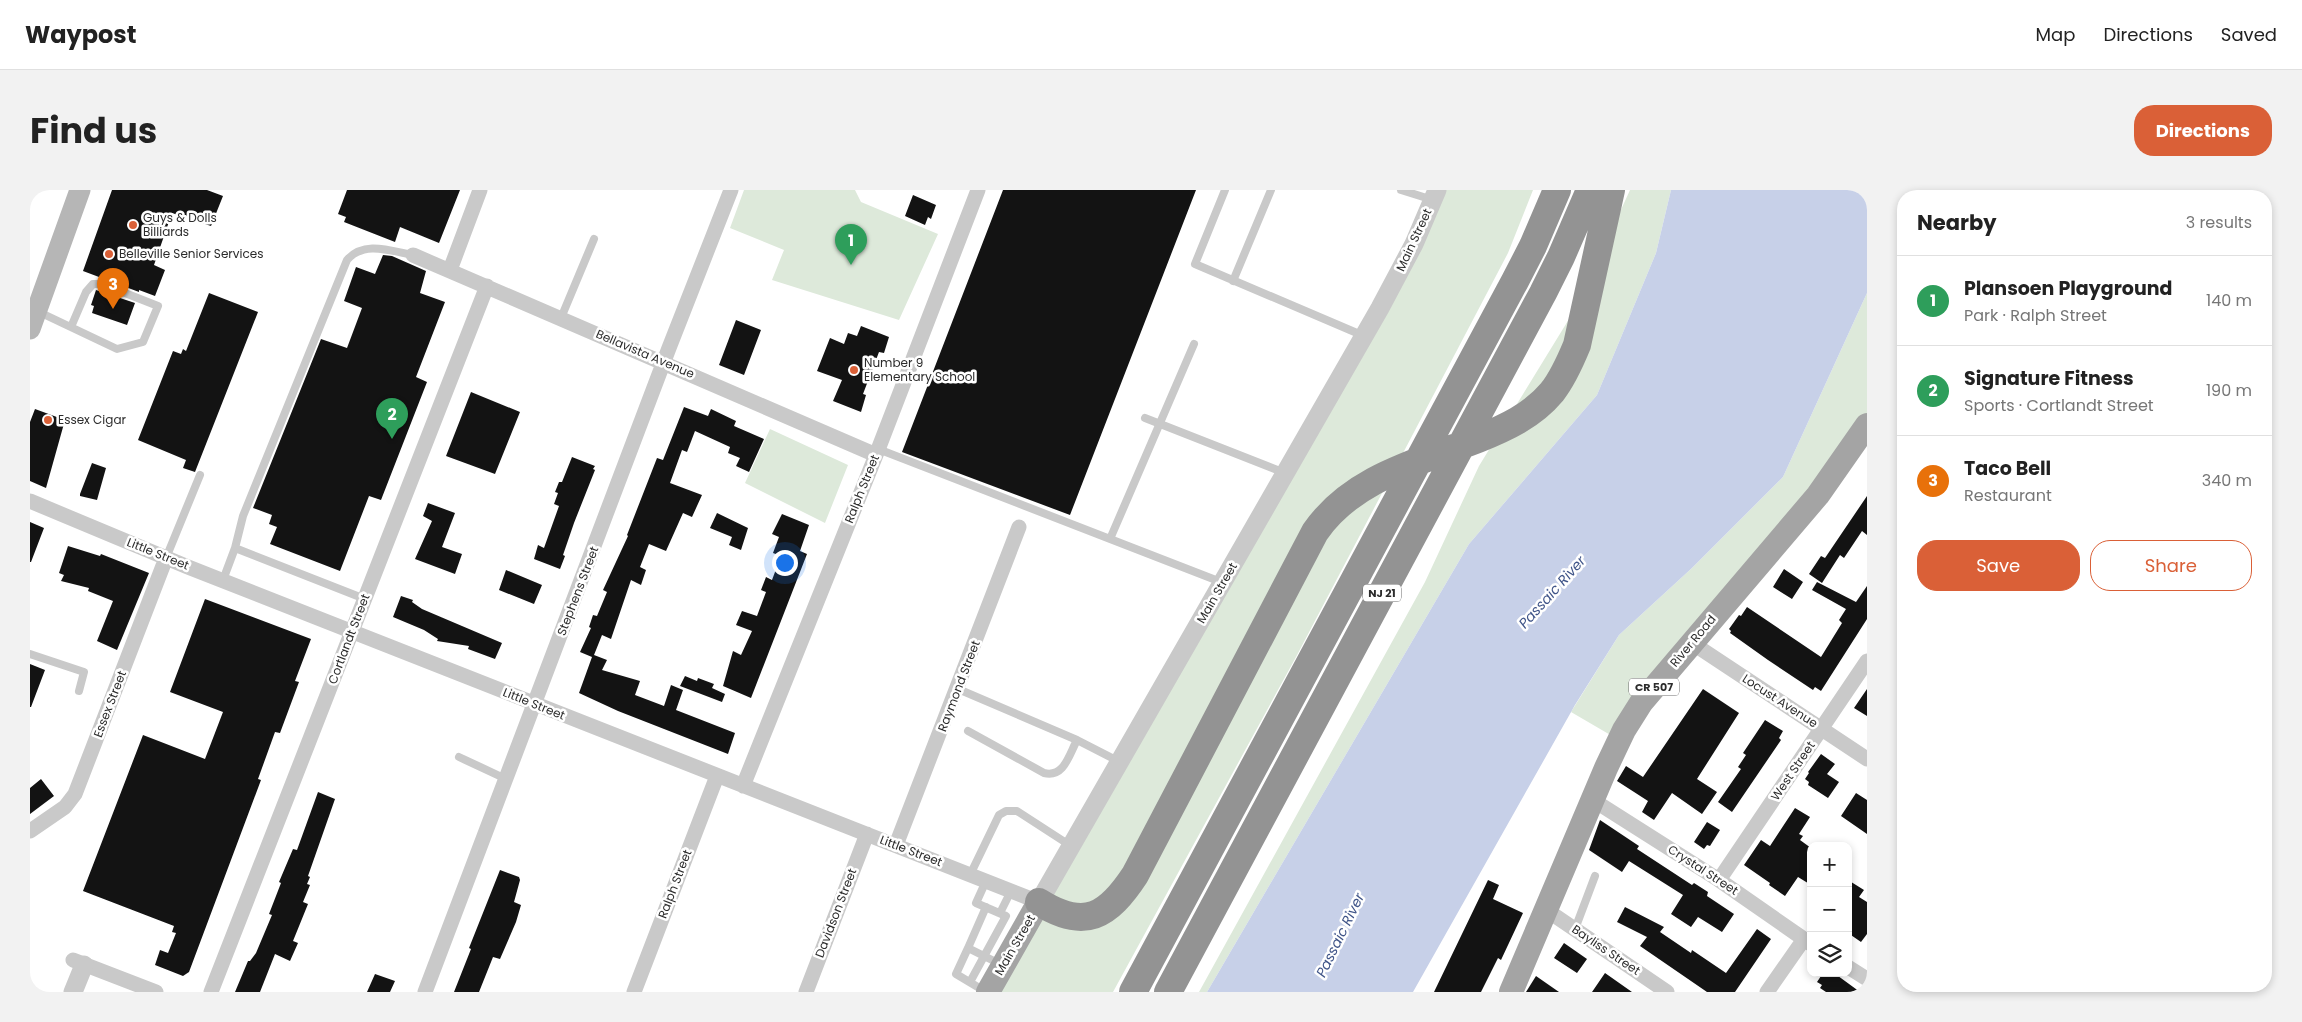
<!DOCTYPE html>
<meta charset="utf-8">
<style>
body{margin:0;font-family:Poppins,sans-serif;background:#f2f2f2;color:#222}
.controls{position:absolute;right:15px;bottom:15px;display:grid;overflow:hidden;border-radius:10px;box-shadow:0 2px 8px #0003}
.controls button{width:45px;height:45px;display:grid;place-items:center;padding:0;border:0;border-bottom:1px solid #e0e0e0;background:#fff;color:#222;font:25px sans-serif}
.you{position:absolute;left:754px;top:372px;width:18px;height:18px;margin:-12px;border:4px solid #fff;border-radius:50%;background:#1a73e8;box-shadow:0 0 0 8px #1a73e833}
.badge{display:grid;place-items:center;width:32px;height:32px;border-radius:50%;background:#da6037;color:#fff;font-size:16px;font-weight:700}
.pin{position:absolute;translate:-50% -41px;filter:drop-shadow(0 1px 2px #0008)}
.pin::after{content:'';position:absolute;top:26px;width:18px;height:15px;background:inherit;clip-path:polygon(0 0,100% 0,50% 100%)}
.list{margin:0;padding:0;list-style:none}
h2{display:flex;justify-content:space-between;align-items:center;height:65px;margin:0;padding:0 20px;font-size:21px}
h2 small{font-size:16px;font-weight:400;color:#767676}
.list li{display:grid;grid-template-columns:32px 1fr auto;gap:15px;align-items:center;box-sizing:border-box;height:90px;padding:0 20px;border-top:1px solid #e0e0e0}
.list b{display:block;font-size:19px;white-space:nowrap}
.list p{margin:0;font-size:16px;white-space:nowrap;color:#767676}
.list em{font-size:16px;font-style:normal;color:#767676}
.actions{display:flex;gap:10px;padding:15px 20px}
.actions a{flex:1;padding:11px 0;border:1px solid #da6037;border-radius:20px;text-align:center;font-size:18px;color:#da6037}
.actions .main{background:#da6037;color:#fff}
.icon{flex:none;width:28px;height:28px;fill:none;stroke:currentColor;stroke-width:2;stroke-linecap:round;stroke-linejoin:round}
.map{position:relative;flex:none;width:1837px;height:802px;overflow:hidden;border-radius:20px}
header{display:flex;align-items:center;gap:30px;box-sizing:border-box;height:70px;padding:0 25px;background:#fff;border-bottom:1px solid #e0e0e0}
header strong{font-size:24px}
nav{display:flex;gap:28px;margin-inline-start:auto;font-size:18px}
.intro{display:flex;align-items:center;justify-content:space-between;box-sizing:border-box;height:120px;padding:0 30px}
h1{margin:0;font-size:35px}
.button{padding:12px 22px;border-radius:20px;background:#da6037;color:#fff;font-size:18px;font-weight:700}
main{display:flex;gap:30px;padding:0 30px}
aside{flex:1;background:#fff;border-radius:20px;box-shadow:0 2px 8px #0003}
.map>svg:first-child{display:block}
</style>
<header>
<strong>Waypost</strong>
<nav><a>Map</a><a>Directions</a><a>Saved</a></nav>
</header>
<div class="intro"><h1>Find us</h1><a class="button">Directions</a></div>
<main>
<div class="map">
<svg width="1837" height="802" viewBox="0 0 1837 802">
<rect width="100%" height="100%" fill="#fff"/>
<!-- green -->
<path fill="#dde9da" d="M714 0H825L831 12 908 44 869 130 742 90 754 60 700 38Z
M1410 0H1503L1478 63 1266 467 1083 802H968Z
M1600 0H1641L1626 63 1567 205 1439 354 1177 802H1169L1395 392 1449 276 1547 116Z
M1837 103V235L1589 550 1541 522 1589 445 1662 378 1753 287Z
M740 239 818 275 795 333 715 293Z"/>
<!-- water -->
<path fill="#c7d0e8" d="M1641 0H1837V103L1753 287 1662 378 1589 445 1545 515 1383 802H1177L1439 354 1567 205 1626 63Z"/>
<!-- building -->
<path fill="#131313" d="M82 0H177L193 6 181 36 142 23 124 75 135 80 125 106 109 100V102L53 81Z
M317 0H430L409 53 370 37 365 52 314 32 316 27 308 24Z
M973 0H1166L1040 325 872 262Z
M883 5 906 15 901 29 898 27 895 35 875 26Z
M353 65 362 66 396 81 390 103 415 112 386 187 397 192 351 310 339 306 310 381 240 354 247 337 239 334 242 325 223 318 291 149 317 158 332 118 314 111 326 77 345 84Z
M66 100 105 113 97 135 62 123 64 116 61 115Z
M179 103 228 122 165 282 153 278 156 270 108 250 143 161 151 164 153 159 156 161Z
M706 130 731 140 714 185 689 175Z
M831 136 859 147 854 163 849 162 833 204 836 205 831 222 803 211 812 190 787 181 800 148 814 154 818 143 827 146Z
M441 202 490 222 465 284 416 266Z
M654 217 678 226 681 219 706 231 704 236 734 249 719 282 706 276 710 268 698 263 700 257 665 241 657 262 652 260 640 293 672 305 662 327 653 323 636 361 619 354 610 377 616 380 611 395 601 390 581 449 572 445 564 465 577 470 572 480 610 491 605 505 634 516 641 495 653 500 646 520 705 543 698 564 588 521 549 503 562 467 550 462 561 438 559 437 563 425 567 426 577 402 573 400 598 346 597 345 627 268 633 270Z
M5 219 35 230 16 298 0 291V232Z
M542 267 565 276 563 279 565 280 544 333 533 365 535 366 530 379 504 369 508 355 514 358 529 316 524 314 528 303 525 302 529 292H532Z
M62 273 76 278 67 310 50 306V304Z
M1837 306V345L1832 341 1814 368 1810 365 1792 393 1779 384 1791 366 1795 368Z
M398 313 425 323 412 357 432 364 425 384 385 369 402 331 393 326Z
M687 323 718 338 711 360 699 355 702 347 680 338Z
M752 324 779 335 770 361 777 364 721 508 693 496 703 461 711 465 722 441 706 435 712 421 727 426 736 402 731 400 736 387 742 390 751 366 743 363 749 347 742 344Z
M0 332 14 338 1 372H0Z
M38 356 70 366 71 364 119 383 87 460 67 451 83 411 58 401 59 398 31 391 34 385 29 383Z
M1754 379 1773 392 1762 409 1743 397Z
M476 380 512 395 504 414 469 400Z
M1787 392 1826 412 1837 396V429L1791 501 1785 497 1783 500 1738 470 1700 443 1701 441 1699 439 1709 425 1711 426 1717 417 1791 467 1812 433 1809 430 1816 419 1782 400Z
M371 406 383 410 382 412 392 419 472 453 465 469 438 459 439 456 407 451 408 449 394 440 363 427Z
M175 409 281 449 265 491 269 492 250 543 245 542 228 589 231 590 159 782 153 786 125 775 130 760 138 763 146 743 142 742 144 736 53 701 113 545 175 569 193 522 140 502Z
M0 474 15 480 1 517H0Z
M655 486 667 491 668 488 684 494 682 498 695 504 692 512 650 496Z
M1673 499 1709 523 1667 589 1687 602 1672 624 1642 603 1624 630 1612 622 1618 611 1587 591 1596 576 1613 587Z
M1837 499V526L1824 518Z
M1735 530 1753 541 1749 548 1751 550 1702 622 1688 612 1711 579 1708 577 1716 565 1713 563Z
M1791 564 1805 574 1797 584 1809 592 1798 608 1778 595 1779 592 1775 589 1779 583 1778 582Z
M11 589 24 606 0 624V598Z
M288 602 305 609 278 686 280 687 277 694 280 695 273 712 278 714 263 751 268 753 260 771 245 764 230 802H205L218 771H220L226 763 242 725 239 724 251 693 249 692 263 659 267 660Z
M1826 603 1837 610V644L1811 626Z
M1765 618 1780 627 1769 644 1773 646 1770 650 1781 658V695L1768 687 1755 706 1739 695 1740 693 1714 675 1731 650 1740 656Z
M1570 630 1609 656 1607 659 1662 695 1664 693 1678 702 1677 706 1704 724 1692 742 1668 727 1661 737 1641 724 1653 705 1599 671 1592 682 1559 660Z
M1677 632 1690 640 1680 656 1677 655 1674 659 1664 652Z
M470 680 489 687 490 690 484 712 491 715 486 732 470 769 463 767 449 802H424L441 759 439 758Z
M1458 690 1469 695 1463 709 1493 723 1471 770 1468 768 1451 802H1404Z
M1818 690 1834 700 1829 707 1837 712V744L1831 752 1818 743Z
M1595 717 1634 737 1630 742 1661 763 1662 760 1696 783 1727 739 1741 749 1705 802H1677L1610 756 1617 747 1587 732Z
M1534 753 1557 769 1547 783 1524 768Z
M1575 783 1602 802H1562Z
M1793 783H1804L1830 802H1796L1790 798 1792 795 1787 792Z
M345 784 365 791 360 802H337Z
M1506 786 1529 802H1496Z"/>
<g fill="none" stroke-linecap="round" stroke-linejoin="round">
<!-- service -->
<path stroke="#c9c9c9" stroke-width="8" d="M1195 0 1165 74 1334 146
M1371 0 1403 10
M1203 91 1241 0
M9 122 87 159 113 152 128 116 72 94H63L56 102 41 137
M531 128 564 49
M1115 228 1255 283
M848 259 1191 392
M1080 349 1164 154
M205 358 335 409
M136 368 170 285
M193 390 205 358 213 326 317 70C334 50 361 61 383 65
M0 464 54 482 49 501
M928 499 1047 550C1039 565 1034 588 1014 583L938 541
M1047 550 1090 572
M429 567 476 589
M940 685 969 625 976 621H987L1041 656
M956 717 938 758 972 775
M970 723 981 701
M1545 739 1565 686
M938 758 926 784 956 802
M940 792 976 726 946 713 956 691"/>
<!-- minor -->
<path stroke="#c9c9c9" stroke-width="15" d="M383 65 846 265
M420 80 450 0
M0 311 158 377 1009 712
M1662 453 1837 569
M713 596 846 265 948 0
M1563 610 1689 690 1781 754
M0 641 35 617 45 604 136 368
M866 655 989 337
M1689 690 1837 471
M1515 719 1637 802
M43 770 126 802
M1818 777 1837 789
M181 802 457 96
M395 802 639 158 701 0
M604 802 687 586
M776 802 837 644
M1737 802 1774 749"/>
<!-- tertiary -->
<path stroke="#c9c9c9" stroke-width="19" d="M1009 712 1350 118 1384 54 1407 0
M43 802 54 775"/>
<!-- secondary -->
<path stroke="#b6b6b6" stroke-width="21" d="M0 139 50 0"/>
<!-- primary -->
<path stroke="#a4a4a4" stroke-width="24" d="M958 802 1009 712
M1481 802 1576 578 1594 540 1611 513 1788 305 1837 235"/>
<!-- motorway -->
<path stroke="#939393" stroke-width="28" d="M1009 712C1055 741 1078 726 1105 685L1285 342C1322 288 1389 272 1448 249 1475 238 1502 226 1522 202 1533 188 1540 172 1547 155L1581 0
M1103 802 1485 91 1503 56 1527 0
M1138 802 1513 103 1531 67 1560 0"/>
</g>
<!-- markers -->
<g fill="#da6037" stroke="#fff" stroke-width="2">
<circle cx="103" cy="35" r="5"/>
<circle cx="79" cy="64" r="5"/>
<circle cx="824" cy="180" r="5"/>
<circle cx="18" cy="230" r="5"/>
</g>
<g text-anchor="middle" stroke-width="5" stroke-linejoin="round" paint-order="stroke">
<!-- shield labels -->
<g fill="#fff" stroke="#6b6b6b" stroke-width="1">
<rect x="1333" y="394.5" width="38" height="17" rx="4"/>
<rect x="1599" y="488.5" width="50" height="17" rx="4"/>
</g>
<g font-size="11" font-weight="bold" fill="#2c2c2c">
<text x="1352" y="407">NJ 21</text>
<text x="1624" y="501">CR 507</text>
</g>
<!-- poi labels -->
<g font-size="12" fill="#2c2c2c" stroke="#fff" text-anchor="start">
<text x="113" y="32">Guys &amp; Dolls<tspan x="113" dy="14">Billiards</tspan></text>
<text x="89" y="68">Belleville Senior Services</text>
<text x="834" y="177">Number 9<tspan x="834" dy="14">Elementary School</tspan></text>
<text x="28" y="234">Essex Cigar</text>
</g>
<!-- street labels -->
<g font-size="12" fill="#2c2c2c" stroke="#fff">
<text transform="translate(1384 50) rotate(-65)" y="4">Main Street</text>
<text transform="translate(615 164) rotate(23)" y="4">Bellavista Avenue</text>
<text transform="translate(832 299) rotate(-68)" y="4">Ralph Street</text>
<text transform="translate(128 364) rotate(22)" y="4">Little Street</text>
<text transform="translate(548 401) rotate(-69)" y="4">Stephens Street</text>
<text transform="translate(1187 403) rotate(-60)" y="4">Main Street</text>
<text transform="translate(319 449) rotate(-69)" y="4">Cortlandt Street</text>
<text transform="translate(1663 451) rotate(-50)" y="4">River Road</text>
<text transform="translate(929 496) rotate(-69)" y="4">Raymond Street</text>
<text transform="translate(1750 511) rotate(33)" y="4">Locust Avenue</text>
<text transform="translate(80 514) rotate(-69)" y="4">Essex Street</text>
<text transform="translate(504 514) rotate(22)" y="4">Little Street</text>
<text transform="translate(1763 581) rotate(-56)" y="4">West Street</text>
<text transform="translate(881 661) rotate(21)" y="4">Little Street</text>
<text transform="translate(1673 680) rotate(33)" y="4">Crystal Street</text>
<text transform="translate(645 694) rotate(-69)" y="4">Ralph Street</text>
<text transform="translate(806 723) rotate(-69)" y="4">Davidson Street</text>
<text transform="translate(985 755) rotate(-60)" y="4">Main Street</text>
<text transform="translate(1576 760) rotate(34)" y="4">Bayliss Street</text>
</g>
<!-- water labels -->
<g font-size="14" font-style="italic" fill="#3f5488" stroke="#fff">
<text transform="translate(1522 402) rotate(-48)" y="5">Passaic River</text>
<text transform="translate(1310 745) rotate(-64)" y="5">Passaic River</text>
</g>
</g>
</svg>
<div class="controls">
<button>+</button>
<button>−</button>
<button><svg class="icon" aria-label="layers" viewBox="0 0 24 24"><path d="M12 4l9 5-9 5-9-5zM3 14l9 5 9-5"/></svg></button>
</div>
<div class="you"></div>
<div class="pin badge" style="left:821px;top:75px;background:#2e9e5b">1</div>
<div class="pin badge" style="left:362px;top:249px;background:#2e9e5b">2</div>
<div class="pin badge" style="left:83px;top:119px;background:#e8710a">3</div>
</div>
<aside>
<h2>Nearby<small>3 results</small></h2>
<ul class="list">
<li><span class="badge" style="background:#2e9e5b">1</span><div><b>Plansoen Playground</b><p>Park · Ralph Street</p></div><em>140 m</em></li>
<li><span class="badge" style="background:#2e9e5b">2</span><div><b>Signature Fitness</b><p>Sports · Cortlandt Street</p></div><em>190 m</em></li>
<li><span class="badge" style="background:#e8710a">3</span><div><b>Taco Bell</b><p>Restaurant</p></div><em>340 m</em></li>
</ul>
<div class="actions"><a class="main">Save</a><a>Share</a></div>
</aside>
</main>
